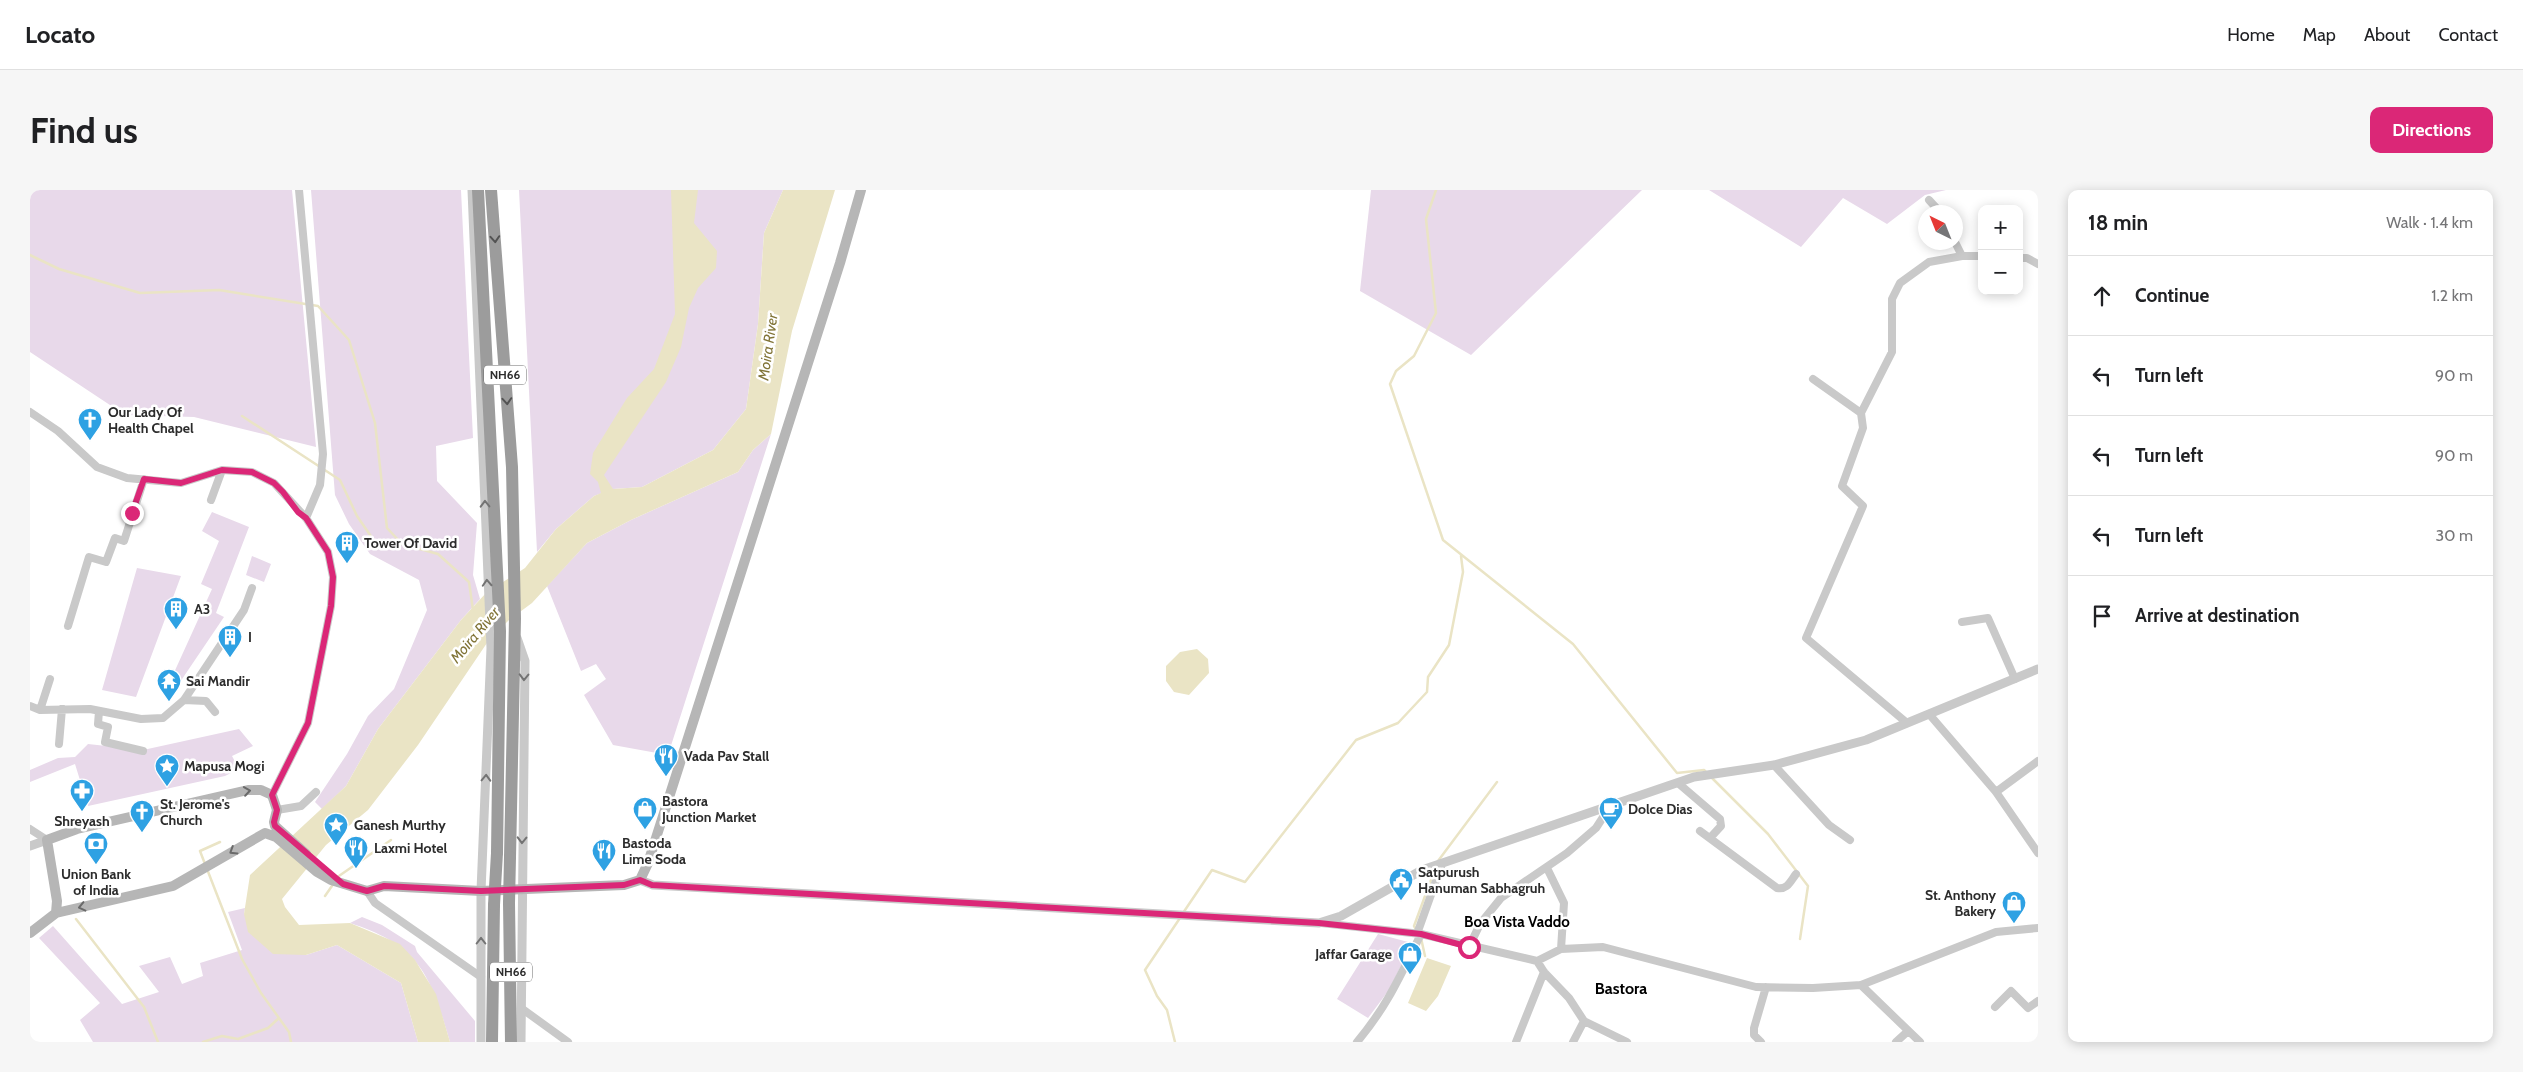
<!DOCTYPE html>
<meta charset="utf-8">
<style>
body{margin:0;font-family:Cabin,sans-serif;background:#f6f6f6;color:#202124}
.controls{position:absolute;right:15px;top:15px;display:grid;overflow:hidden;border-radius:10px;box-shadow:0 2px 12px #0003}
.controls button{width:45px;height:45px;display:grid;place-items:center;padding:0;border:0;border-bottom:1px solid #e0e0e0;background:#fff;color:#202124;font:25px sans-serif}
.compass{position:absolute;left:1888px;top:15px;width:45px;height:45px;border-radius:50%;background:#fff;box-shadow:0 2px 12px #0003;rotate:317deg}
.stop{position:absolute;width:15px;height:15px;margin:-11px;border:4px solid #db2777;border-radius:50%;background:#fff}
.stop.end{background:#db2777;border-color:#fff;box-shadow:0 1px 5px #0008}
.list{margin:0;padding:0;list-style:none}
h2{display:flex;justify-content:space-between;align-items:center;height:65px;margin:0;padding:0 20px;font-size:21px}
h2 small{font-size:16px;font-weight:400;color:#757577}
.list li{display:grid;grid-template-columns:32px 1fr auto;gap:15px;align-items:center;box-sizing:border-box;height:80px;padding:0 20px;border-top:1px solid #e0e0e0}
.list b{display:block;font-size:19px;white-space:nowrap}
.list em{font-size:16px;font-style:normal;color:#757577}
.icon{flex:none;width:28px;height:28px;fill:none;stroke:currentColor;stroke-width:2;stroke-linecap:round;stroke-linejoin:round}
.map{position:relative;flex:none;width:2008px;height:852px;overflow:hidden;border-radius:10px}
header{display:flex;align-items:center;gap:30px;box-sizing:border-box;height:70px;padding:0 25px;background:#fff;border-bottom:1px solid #e0e0e0}
header strong{font-size:24px}
nav{display:flex;gap:28px;margin-inline-start:auto;font-size:18px}
.intro{display:flex;align-items:center;justify-content:space-between;box-sizing:border-box;height:120px;padding:0 30px}
h1{margin:0;font-size:35px}
.button{padding:12px 22px;border-radius:10px;background:#db2777;color:#fff;font-size:18px;font-weight:700}
main{display:flex;gap:30px;padding:0 30px}
aside{flex:1;background:#fff;border-radius:10px;box-shadow:0 2px 12px #0003}
.map>svg:first-child{display:block}
</style>
<header>
<strong>Locato</strong>
<nav><a>Home</a><a>Map</a><a>About</a><a>Contact</a></nav>
</header>
<div class="intro"><h1>Find us</h1><a class="button">Directions</a></div>
<main>
<div class="map">
<svg width="2008" height="852" viewBox="0 0 2008 852">
<rect width="100%" height="100%" fill="#fff"/>
<!-- green -->
<path fill="#e8d9ea" d="M0 0H262L286 257 164 227 95 225 0 162Z
M281 0H431L443 248 406 256 407 291 447 333 443 385 450 409 431 430 348 539 316 596 292 619 285 612 317 564 338 526 364 499 397 420 389 390 340 364 319 334 305 305Z
M489 0H753L734 43 728 134 716 219 683 260 612 297 583 299 564 306 526 339 507 362Z
M1341 0H1612L1441 165 1330 101Z
M1679 0H1916L1895 5 1857 34 1813 8 1771 57Z
M741 244 638 565 583 555 554 505 576 489 566 474 551 481 517 396 557 353 601 330 708 282 723 260Z
M182 322 219 337 186 423 194 427 144 501 137 498 182 399 171 394 189 351 172 341Z
M222 366 241 374 234 392 216 385Z
M107 378 151 386 106 507 72 500Z
M209 539 223 556 202 566 209 579 195 586 58 616 45 574 0 592V580L28 568 45 567 58 554 113 560Z
M215 718 214 724 276 765 307 755 371 793 388 852H63L50 830 70 813 9 748 23 736 92 814 129 802 109 776 140 767 152 794 173 786 170 773 212 760 198 722Z
M332 727 352 735 385 756 387 762 445 831V852H420C400 785 391 756 320 733Z
M1348 744 1382 753 1359 800 1338 828 1307 809Z"/>
<!-- water -->
<path fill="#eae4c5" d="M641 0H668L664 33 687 61 686 78 668 98 659 118 651 157 636 192 574 285 583 299 612 297 683 260 716 219 728 134 734 43 753 0H805L762 141 741 244 723 260 708 282 601 330 557 353 502 413 479 430 459 450 388 555 338 620 296 655 252 709 255 717 269 735 320 733 370 754 385 770 406 804 420 852H388L371 793 307 755 276 765 243 764 218 742 214 724 220 685 316 596 348 539 431 430 456 403 495 378 526 339 564 306 571 303 568 292 560 284 563 263 597 208 624 179 645 124Z
M1167 459 1178 469 1179 483 1159 505 1144 502 1136 491V476L1150 462Z
M1397 768 1421 776 1408 806 1396 821 1378 813Z"/>
<g fill="none" stroke-linecap="round" stroke-linejoin="round">
<!-- stream -->
<path stroke="#eae4c5" stroke-width="2.5" d="M1406 0 1396 29 1406 123 1384 166 1366 181 1360 194 1413 350 1543 454 1647 583 1674 580 1676 582
M0 65 29 79 110 103 189 100 288 116 319 150 345 233 357 338 372 354 408 364 439 392 443 420
M212 226 310 290 327 326 347 355
M1680 586 1738 644 1778 696 1770 749
M1408 671 1467 592
M175 674 170 661 190 652
M177 679 212 769 231 803 259 842 261 852
M306 688 361 650
M295 706 304 693
M1153 723 1182 680 1215 692 1326 550 1368 533 1397 502 1398 487 1419 455 1433 382 1431 366
M46 729 114 817 128 852
M1387 741 1384 736 1405 679
M1391 748 1395 766
M173 852 192 846 208 849 238 838 249 828
M1145 852 1137 820 1127 806 1115 780 1150 728"/>
<!-- minor -->
<path stroke="#c9c9c9" stroke-width="8" d="M269 0 293 264 290 295 276 328
M1899 10 1910 22
M1925 52 1932 66
M1989 68H1997L2008 74
M1783 189 1831 223
M0 222 28 241 67 277 97 288 151 293 192 280 222 282 244 293 276 328 298 362 303 387 301 416 278 533 242 605
M181 310 192 280
M1932 432 1958 428 1985 489
M38 436 59 367 76 372 85 348 94 351 114 289
M154 510 176 511 185 522
M0 516 10 520 60 519 111 529 133 528 154 510 214 420 222 398
M10 520 20 489
M69 521 68 534 78 537 75 552 113 561
M1899 524 1966 602 2008 663
M1877 533 1776 448 1833 316 1812 296 1833 238 1831 223 1862 162V109L1870 93 1899 72 1932 66H1952
M29 554 32 519
M1744 575 1799 635 1820 650
M1648 593 1690 629 1691 636 1680 648
M1966 602 2008 571
M247 620 271 616 286 602
M0 639 17 650
M1670 641 1747 698C1757 700 1760 692 1766 684
M1517 678 1534 713 1531 759
M337 701 345 713 451 787
M1291 733 1391 744 1507 771 1531 759 1573 757 1726 797 1783 798 1831 795 1966 742 2008 738
M1387 744 1412 674
M1439 757 1450 734 1471 708 1537 663 1566 638 1579 618
M1507 771 1514 782 1539 808 1554 831 1597 852
M1831 795 1890 852
M1965 817 1981 801 1998 818 2008 811
M491 818 538 852
M1327 852C1358 815 1370 786 1391 744
M1486 852 1514 782
M1543 852 1554 831
M1731 852 1724 845V838L1736 797
M1866 852 1877 842"/>
<!-- tertiary -->
<path stroke="#c9c9c9" stroke-width="9" d="M442 0 461 458 451 701V852
M487 448 495 471 491 852
M0 656 17 650
M610 690 623 695 1289 733 1311 726 1392 680 1664 587 1744 575 1836 550 2008 479"/>
<!-- secondary -->
<path stroke="#b6b6b6" stroke-width="10" d="M26 723 27 711 17 650 47 639 218 600H231L242 605 247 620 244 632 245 636 276 664
M0 743 26 723 143 696 235 643 246 647 287 682 301 690 337 701 354 696 451 701 594 695 610 690 618 673 810 73 831 0"/>
<!-- trunk -->
<path stroke="#9c9c9c" stroke-width="12" d="M448 0 470 441 467 663
M461 0 482 277 485 428 480 667
M479 713 481 852
M462 852 464 715"/>
<!-- trunk-bridge -->
<path stroke="#9c9c9c" stroke-width="12" d="M479 713 480 667
M464 715 467 663"/>
</g>
<!-- one-way arrows -->
<defs><path id="oneway-chevron" d="M-2-3.5L2.5 0L-2 3.5" fill="none" stroke-width="1.6" stroke-linecap="round" stroke-linejoin="round" transform="scale(1.25)"/></defs>
<g stroke="#535353">
<use href="#oneway-chevron" transform="translate(465 49) rotate(86)"/>
<use href="#oneway-chevron" transform="translate(477 211) rotate(86)"/>
</g>
<g stroke="#737373">
<use href="#oneway-chevron" transform="translate(455 314) rotate(-91)"/>
<use href="#oneway-chevron" transform="translate(457 393) rotate(-93)"/>
<use href="#oneway-chevron" transform="translate(494 487) rotate(91)"/>
<use href="#oneway-chevron" transform="translate(456 588) rotate(-88)"/>
<use href="#oneway-chevron" transform="translate(492 650) rotate(91)"/>
<use href="#oneway-chevron" transform="translate(451 751) rotate(-90)"/>
</g>
<g stroke="#6a6a6a">
<use href="#oneway-chevron" transform="translate(217 601) rotate(-8)"/>
<use href="#oneway-chevron" transform="translate(203 661) rotate(148)"/>
<use href="#oneway-chevron" transform="translate(52 717) rotate(167)"/>
</g>
<g fill="none" stroke-linecap="round" stroke-linejoin="round">
<!-- route -->
<path stroke="#db2777" stroke-width="6" d="M102 323 114 289 151 293 192 280 222 282 244 293 253 302 268 322 276 328 298 362 303 387 301 416 278 533 242 605 247 620 244 632 245 636 313 694 337 701 354 696 451 701 594 695 610 690 622 695 1289 733 1391 744 1439 757"/>
</g>
<!-- icons -->
<defs>
<symbol id="church-pin" viewBox="-11 -11 22 30"><path d="M0 17L-7.5 6A9.5 9.5 0 1 1 7.5 6Z" fill="#2ea1e3" stroke="#fff"/><path d="M-1.2-6h2.4v3.5h3.3v2.4h-3.3V6h-2.4V-.1h-3.3v-2.4h3.3Z" fill="#fff"/></symbol>
<symbol id="building-pin" viewBox="-11 -11 22 30"><path d="M0 17L-7.5 6A9.5 9.5 0 1 1 7.5 6Z" fill="#2ea1e3" stroke="#fff"/><path d="M-4-6H4V6H1V3H-1V6H-4ZM-2.5-4.3h1.7v1.8h-1.7ZM.8-4.3h1.7v1.8H.8ZM-2.5-1h1.7V.8h-1.7ZM.8-1h1.7V.8H.8Z" fill="#fff"/></symbol>
<symbol id="temple-pin" viewBox="-11 -11 22 30"><path d="M0 17L-7.5 6A9.5 9.5 0 1 1 7.5 6Z" fill="#2ea1e3" stroke="#fff"/><path d="M0-6L5-2H3V0L6.5 2.5H4V6H1.5V3h-3V6H-4V2.5H-6.5L-3 0V-2H-5Z" fill="#fff"/></symbol>
<symbol id="restaurant-pin" viewBox="-11 -11 22 30"><path d="M0 17L-7.5 6A9.5 9.5 0 1 1 7.5 6Z" fill="#2ea1e3" stroke="#fff"/><path d="M-5-6h1v4h1v-4h1v4h1v-4h1v5L-1.5 .5V6h-2V.5L-5-1ZM5-6V6H3V1.5H1.5Q1.5-4 5-6Z" fill="#fff"/></symbol>
<symbol id="sight-pin" viewBox="-11 -11 22 30"><path d="M0 17L-7.5 6A9.5 9.5 0 1 1 7.5 6Z" fill="#2ea1e3" stroke="#fff"/><path d="M0-6L1.8-2.2L6-1.7L2.9 1.2L3.7 5.4L0 3.3L-3.7 5.4L-2.9 1.2L-6-1.7L-1.8-2.2Z" fill="#fff"/></symbol>
<symbol id="pharmacy-pin" viewBox="-11 -11 22 30"><path d="M0 17L-7.5 6A9.5 9.5 0 1 1 7.5 6Z" fill="#2ea1e3" stroke="#fff"/><path d="M-2-6h4v4h4v4h-4v4h-4v-4h-4v-4h4Z" fill="#fff"/></symbol>
<symbol id="shop-pin" viewBox="-11 -11 22 30"><path d="M0 17L-7.5 6A9.5 9.5 0 1 1 7.5 6Z" fill="#2ea1e3" stroke="#fff"/><path d="M-5-2.5h2.3a2.7 3.5 0 0 1 5.4 0H5L5.5 6h-11ZM-1.5-2.5h3a1.5 2.3 0 0 0-3 0Z" fill="#fff"/></symbol>
<symbol id="cafe-pin" viewBox="-11 -11 22 30"><path d="M0 17L-7.5 6A9.5 9.5 0 1 1 7.5 6Z" fill="#2ea1e3" stroke="#fff"/><path d="M-5.5-4.5H6V0H3Q3 3.5 0 3.5H-2.5Q-5.5 3.5-5.5 0ZM3-3.2v2h1.7v-2ZM-6 4.5H4V6H-6Z" fill="#fff"/></symbol>
<symbol id="bank-pin" viewBox="-11 -11 22 30"><path d="M0 17L-7.5 6A9.5 9.5 0 1 1 7.5 6Z" fill="#2ea1e3" stroke="#fff"/><path d="M-6-4H6V4H-6ZM0-2.3a2.3 2.3 0 1 0 0 4.6a2.3 2.3 0 1 0 0-4.6Z" fill="#fff"/></symbol>
<symbol id="civic-pin" viewBox="-11 -11 22 30"><path d="M0 17L-7.5 6A9.5 9.5 0 1 1 7.5 6Z" fill="#2ea1e3" stroke="#fff"/><path d="M-.6-6.5H3V-4.5H.6V-3L4-1V1h2V6H-6V1h2V-1L-.6-3ZM-1.2 2.5V6h2.4V2.5Z" fill="#fff"/></symbol>
</defs>
<g fill-rule="evenodd">
<use href="#church-pin" x="46" y="216" width="28" height="38"/>
<use href="#building-pin" x="303" y="339" width="28" height="38"/>
<use href="#building-pin" x="132" y="405" width="28" height="38"/>
<use href="#building-pin" x="186" y="433" width="28" height="38"/>
<use href="#temple-pin" x="125" y="477" width="28" height="38"/>
<use href="#restaurant-pin" x="622" y="552" width="28" height="38"/>
<use href="#sight-pin" x="123" y="562" width="28" height="38"/>
<use href="#pharmacy-pin" x="38" y="587" width="28" height="38"/>
<use href="#shop-pin" x="601" y="605" width="28" height="38"/>
<use href="#cafe-pin" x="1567" y="605" width="28" height="38"/>
<use href="#church-pin" x="98" y="608" width="28" height="38"/>
<use href="#sight-pin" x="292" y="621" width="28" height="38"/>
<use href="#bank-pin" x="52" y="640" width="28" height="38"/>
<use href="#restaurant-pin" x="312" y="644" width="28" height="38"/>
<use href="#restaurant-pin" x="560" y="647" width="28" height="38"/>
<use href="#civic-pin" x="1357" y="676" width="28" height="38"/>
<use href="#shop-pin" x="1970" y="699" width="28" height="38"/>
<use href="#shop-pin" x="1366" y="750" width="28" height="38"/>
</g>
<g text-anchor="middle" stroke-width="5" stroke-linejoin="round" paint-order="stroke">
<!-- shield labels -->
<g fill="#fff" stroke="#6b6b6b" stroke-width="1">
<rect x="454" y="175.5" width="42" height="19" rx="4"/>
<rect x="460" y="772.5" width="42" height="19" rx="4"/>
</g>
<g font-size="12" font-weight="bold" fill="#2c2c2c">
<text x="475" y="189">NH66</text>
<text x="481" y="786">NH66</text>
</g>
<!-- poi labels -->
<g font-size="14" font-weight="bold" fill="#2c2c2c" stroke="#fff" text-anchor="start">
<text x="78" y="227">Our Lady Of<tspan x="78" dy="16">Health Chapel</tspan></text>
<text x="334" y="358">Tower Of David</text>
<text x="164" y="424">A3</text>
<text x="218" y="452">I</text>
<text x="156" y="496">Sai Mandir</text>
<text x="654" y="571">Vada Pav Stall</text>
<text x="154" y="581">Mapusa Mogi</text>
<text x="632" y="616">Bastora<tspan x="632" dy="16">Junction Market</tspan></text>
<text x="130" y="619">St. Jerome's<tspan x="130" dy="16">Church</tspan></text>
<text x="1598" y="624">Dolce Dias</text>
<text x="52" y="636" text-anchor="middle">Shreyash</text>
<text x="324" y="640">Ganesh Murthy</text>
<text x="592" y="658">Bastoda<tspan x="592" dy="16">Lime Soda</tspan></text>
<text x="344" y="663">Laxmi Hotel</text>
<text x="1388" y="687">Satpurush<tspan x="1388" dy="16">Hanuman Sabhagruh</tspan></text>
<text x="66" y="689" text-anchor="middle">Union Bank<tspan x="66" dy="16">of India</tspan></text>
<text x="1966" y="710" text-anchor="end">St. Anthony<tspan x="1966" dy="16">Bakery</tspan></text>
<text x="1362" y="769" text-anchor="end">Jaffar Garage</text>
</g>
<!-- water labels -->
<g font-size="15" font-style="italic" fill="#817437" stroke="#fff">
<text transform="translate(738 157) rotate(-82)" y="5">Moira River</text>
<text transform="translate(445 445) rotate(-50)" y="5">Moira River</text>
</g>
<!-- neighbourhood labels -->
<g font-size="15" font-weight="bold" fill="#000" stroke="#fff">
<text x="1487" y="737">Boa Vista Vaddo</text>
</g>
<!-- quarter labels -->
<g font-size="16" font-weight="bold" fill="#000" stroke="#fff">
<text x="1591" y="804">Bastora</text>
</g>
</g>
</svg>
<div class="controls">
<button>+</button>
<button>−</button>
</div>
<svg class="compass" viewBox="-18 -18 36 36"><path d="M0-13l5 13h-10z" fill="#e53935"/><path d="M0 13l5-13h-10z" fill="#757577"/></svg>
<div class="stop" style="left:1439px;top:757px"></div>
<div class="stop end" style="left:102px;top:323px"></div>
</div>
<aside>
<h2>18 min<small>Walk · 1.4 km</small></h2>
<ul class="list">
<li><svg class="icon" aria-label="ahead" viewBox="0 0 24 24"><path d="M12 20V5M6 11l6-6 6 6"/></svg><div><b>Continue</b></div><em>1.2 km</em></li>
<li><svg class="icon" aria-label="left" viewBox="0 0 24 24"><path d="M17 20v-9H6M10 6l-5 5 5 5"/></svg><div><b>Turn left</b></div><em>90 m</em></li>
<li><svg class="icon" aria-label="left" viewBox="0 0 24 24"><path d="M17 20v-9H6M10 6l-5 5 5 5"/></svg><div><b>Turn left</b></div><em>90 m</em></li>
<li><svg class="icon" aria-label="left" viewBox="0 0 24 24"><path d="M17 20v-9H6M10 6l-5 5 5 5"/></svg><div><b>Turn left</b></div><em>30 m</em></li>
<li><svg class="icon" aria-label="arrive" viewBox="0 0 24 24"><path d="M6 21V4h12l-3 4 3 4H6"/></svg><div><b>Arrive at destination</b></div></li>
</ul>
</aside>
</main>
